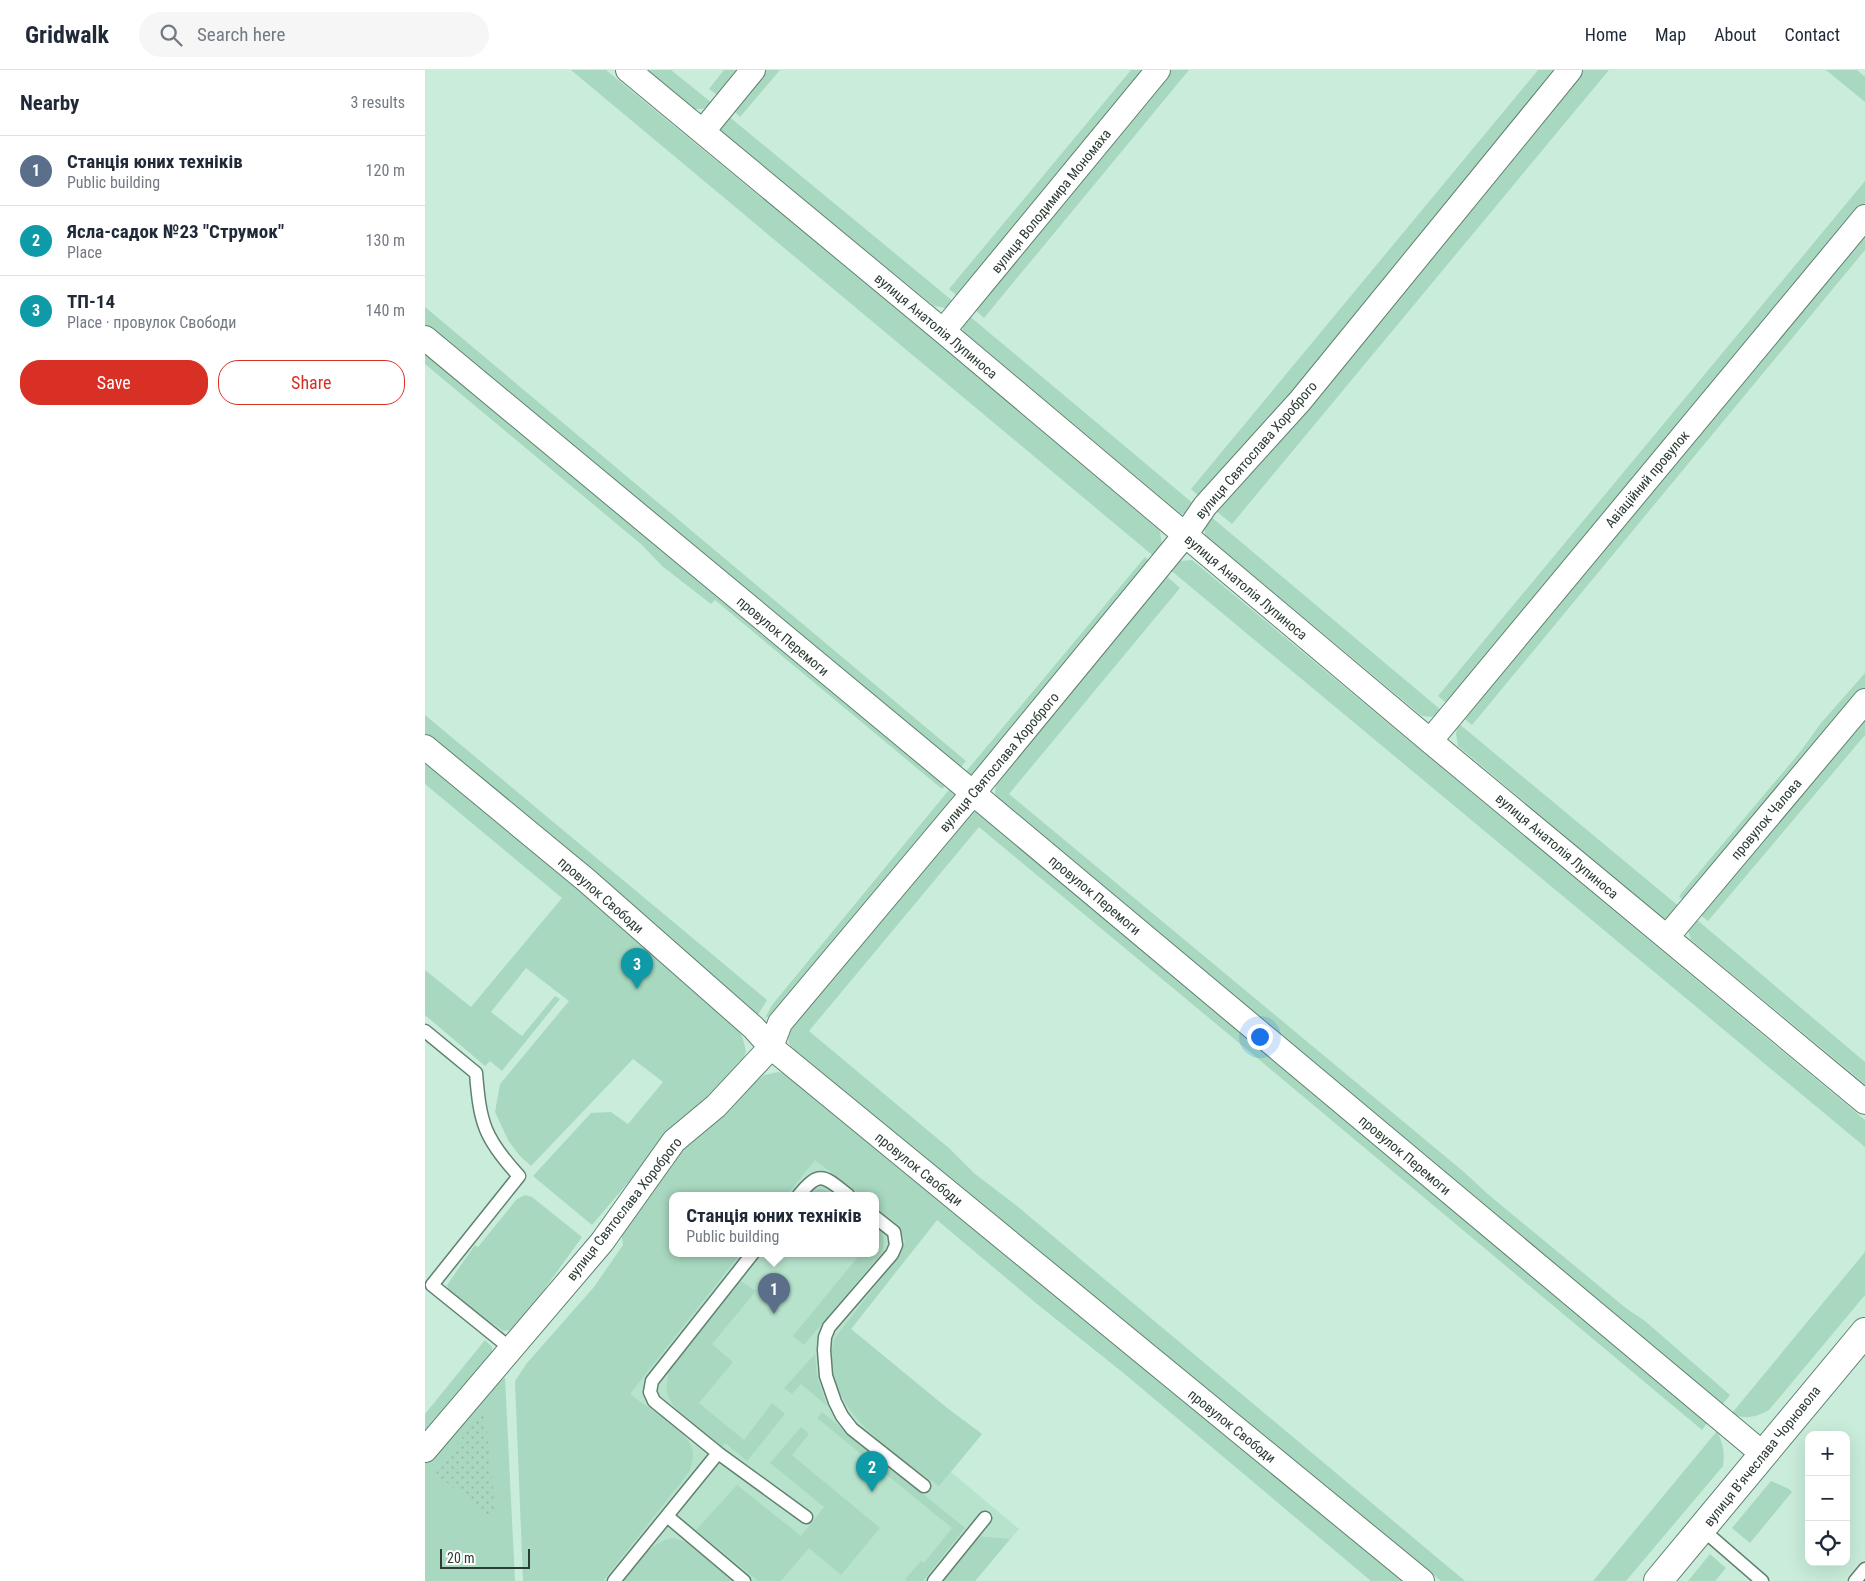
<!DOCTYPE html>
<meta charset="utf-8">
<style>
body{margin:0;font-family:"Roboto Condensed",sans-serif;background:#f6f6f7;color:#1f2937}
.controls{position:absolute;right:15px;bottom:15px;display:grid;overflow:hidden;border-radius:10px;box-shadow:0 5px 20px #0002}
.controls button{width:45px;height:45px;display:grid;place-items:center;padding:0;border:0;border-bottom:1px solid #e0e1e3;background:#fff;color:#1f2937;font:25px sans-serif}
.scale{position:absolute;left:15px;bottom:12px;width:90px;box-sizing:border-box;padding-left:5px;border:2px solid #2d3c34;border-top:0;font-size:14px;line-height:18px;white-space:nowrap;color:#2d3c34;-webkit-text-stroke:4px #fff;paint-order:stroke}
.you{position:absolute;left:834px;top:966px;width:18px;height:18px;margin:-12px;border:4px solid #fff;border-radius:50%;background:#1a73e8;box-shadow:0 0 0 8px #1a73e833}
.badge{display:grid;place-items:center;width:32px;height:32px;border-radius:50%;background:#d93025;color:#fff;font-size:16px;font-weight:700}
.pin{position:absolute;translate:-50% -41px;filter:drop-shadow(0 1px 2px #0008)}
.pin::after{content:'';position:absolute;top:26px;width:18px;height:15px;background:inherit;clip-path:polygon(0 0,100% 0,50% 100%)}
.popup{position:absolute;left:244px;top:1122px;width:210px;height:65px;box-sizing:border-box;display:grid;place-content:center;border-radius:10px;background:#fff;filter:drop-shadow(0 1px 4px #0005);font-size:16px;white-space:nowrap;color:#747a83}
.popup b{font-size:19px;color:#1f2937}
.popup::after{content:'';position:absolute;left:50%;top:100%;margin-left:-10px;border:10px solid transparent;border-top-color:#fff}
.list{margin:0;padding:0;list-style:none}
h2{display:flex;justify-content:space-between;align-items:center;height:65px;margin:0;padding:0 20px;font-size:21px}
h2 small{font-size:16px;font-weight:400;color:#747a83}
.list li{display:grid;grid-template-columns:32px 1fr auto;gap:15px;align-items:center;box-sizing:border-box;height:70px;padding:0 20px;border-top:1px solid #e0e1e3}
.list b{display:block;font-size:19px;white-space:nowrap}
.list p{margin:0;font-size:16px;white-space:nowrap;color:#747a83}
.list em{font-size:16px;font-style:normal;color:#747a83}
.actions{display:flex;gap:10px;padding:15px 20px}
.actions a{flex:1;padding:11px 0;border:1px solid #d93025;border-radius:20px;text-align:center;font-size:18px;color:#d93025}
.actions .main{background:#d93025;color:#fff}
.icon{flex:none;width:28px;height:28px;fill:none;stroke:currentColor;stroke-width:2;stroke-linecap:round;stroke-linejoin:round}
.map{position:relative;flex:none;width:1440px;height:1511px;overflow:hidden}
header{display:flex;align-items:center;gap:30px;box-sizing:border-box;height:70px;padding:0 25px;background:#fff;border-bottom:1px solid #e0e1e3}
header strong{font-size:24px}
nav{display:flex;gap:28px;margin-inline-start:auto;font-size:18px}
.search{width:350px;height:45px;background:#f6f6f7;display:flex;align-items:center;gap:12px;box-sizing:border-box;padding:0 18px;border-radius:28px;color:#747a83;font-size:19px}
main{display:flex}
aside{flex:1;background:#fff}
.map>svg:first-child{display:block}
</style>
<header>
<strong>Gridwalk</strong>
<div class="search"><svg class="icon" aria-label="search" viewBox="0 0 24 24"><circle cx="10" cy="10" r="6"/><path d="M15 15l6 6"/></svg>Search here</div>
<nav><a>Home</a><a>Map</a><a>About</a><a>Contact</a></nav>
</header>
<main>
<aside>
<h2>Nearby<small>3 results</small></h2>
<ul class="list">
<li><span class="badge" style="background:#5c6f8a">1</span><div><b>Станція юних техніків</b><p>Public building</p></div><em>120 m</em></li>
<li><span class="badge" style="background:#0f9aa8">2</span><div><b>Ясла-садок №23 &quot;Струмок&quot;</b><p>Place</p></div><em>130 m</em></li>
<li><span class="badge" style="background:#0f9aa8">3</span><div><b>ТП-14</b><p>Place · провулок Свободи</p></div><em>140 m</em></li>
</ul>
<div class="actions"><a class="main">Save</a><a>Share</a></div>
</aside>
<div class="map">
<svg width="1440" height="1511" viewBox="0 0 1440 1511">
<defs>
<pattern id="park-dots" width="8" height="8" patternUnits="userSpaceOnUse" patternTransform="scale(1.25)"><rect width="8" height="8" fill="#a8d8bf"/><path d="M2 2h.1M6 6h.1" fill="none" stroke="#91baa5" stroke-width="1.8" stroke-linecap="round"/></pattern>
</defs>
<rect width="100%" height="100%" fill="#c9edda"/>
<!-- built -->
<path fill="#b7e3cc" d="M347 1011 512 1150 426 1259 522 1338 557 1364 526 1402 594 1459 550 1511H167L117 1291 248 1183H450V1125H253Z"/>
<!-- grass -->
<path fill="#a8d8bf" d="M146 0H181L490 254 735 461 737 477 732 489Z
M222 0H246L287 33 278 39H270Z
M299 0H315L294 26 284 19Z
M338 0H355L315 47 306 38Z
M706 0H723L535 228 524 219Z
M742 0H764L559 248 547 237Z
M1113 0H1131L778 430 766 419Z
M1155 0H1184L807 454 791 441Z
M1401 0H1432L1440 7V32Z
M302 45 529 232 521 238 509 236 296 62V51Z
M1440 111V133L1024 635 1013 626Z
M1440 162V180L1047 655 1037 647Z
M0 237 541 691 533 700 0 260Z
M542 244 770 435 764 443 756 444 538 261 537 253Z
M0 279 523 712 517 719 290 530 286 534 237 496 217 475 0 294Z
M785 446 1016 640 1007 647 997 646 781 466 778 456Z
M720 487 728 495 550 710 539 704Z
M767 490 1440 1050V1077L743 498 755 491Z
M738 503 755 518 584 724 1039 1102 1065 1126 1202 1239 1220 1251 1305 1325 1297 1335 575 737 570 723 571 713Z
M1440 603V619L1261 833 1254 826 1375 682 1396 653Z
M0 645 342 930 331 948 0 666Z
M1440 649V665L1283 851 1274 844Z
M1033 653 1256 838 1248 847 1240 850 1033 676 1031 664Z
M0 691 299 940 313 958 318 969 321 981 318 991 276 1039 246 1062 167 1155 108 1106 166 1043 186 1042 203 1054 238 1012 208 989 106 1096 94 1085 83 1070 70 1042 75 1014 144 931 101 898 66 942 97 966 130 926 135 929 77 1001 65 991 60 996 0 945V900L46 937 137 828 0 714Z
M528 715 531 722V729L354 942 340 948 347 935Z
M548 741 560 746 1283 1352 1277 1360 831 987 554 757 384 961 525 1079 550 1104 592 1136 1040 1511H1016L375 988C365 976 361 974 365 958L539 743Z
M1271 849 1440 992V1014L1266 870 1263 860Z
M353 1002 371 1006 978 1511H946L696 1301 612 1234 512 1150 426 1259 522 1338 557 1364 514 1416C470 1383 391 1336 409 1269L476 1183 480 1172 474 1155 450 1137V1125H436L390 1090 362 1125H248V1183H316L205 1324C222 1338 259 1357 267 1378 269 1385 267 1394 265 1401L178 1511H98L90 1311 102 1293 169 1217 198 1175 196 1162 261 1070 339 1005Z
M396 1119 411 1124 412 1125H382L386 1121Z
M100 1125 107 1127 157 1167 95 1253 87 1260 78 1261 25 1223 22 1215 50 1175 53 1177 92 1129Z
M450 1155C460 1162 460 1169 458 1181L379 1275 368 1266 436 1183H450Z
M1440 1182V1225L1344 1340C1333 1346 1320 1351 1307 1343Z
M314 1210 331 1221 287 1274 308 1292 274 1333 319 1370 347 1333 360 1344 322 1391 300 1373 297 1377C281 1364 251 1345 243 1326 240 1318 243 1308 244 1299Z
M60 1270 67 1277V1289L0 1368V1344Z
M390 1284 392 1306 402 1336 376 1314 367 1324 359 1318Z
M80 1308 90 1511H0V1393L64 1316Z
M397 1342 540 1458 498 1511H482L480 1509 496 1491 499 1493 527 1458 392 1348Z
M376 1357 384 1364 367 1385 455 1458 416 1505 384 1478 356 1511H333L271 1460 312 1415 376 1466 399 1437 345 1393Z
M1292 1361C1298 1374 1300 1382 1298 1396L1201 1511H1168Z
M1346 1411 1364 1419 1367 1422 1325 1473 1307 1458Z
M550 1466 585 1469 550 1511H514Z
M247 1468 262 1472 307 1511H198C212 1493 223 1474 247 1468Z
M1285 1484 1301 1498 1290 1511H1263Z"/>
<!-- park -->
<path fill="url(#park-dots)" d="M60 1340 70 1441 65 1447 9 1402Z"/>
<g fill="none" stroke-linecap="round" stroke-linejoin="round">
<defs>
<path id="service" d="M0 961 51 1003C55 1053 59 1068 94 1106L7 1215 85 1278
M374 1125C395 1099 400 1107 423 1125
M450 1147 469 1162 471 1175 467 1184 404 1257 400 1267 399 1280 401 1306 410 1332 417 1346 427 1359 499 1416
M293 1383 381 1447
M242 1446 319 1511
M1277 1459 1337 1511
M189 1511 293 1383 229 1331 225 1322 227 1311 328 1183
M509 1511 560 1448
M1430 1511 1440 1499"/>
<path id="minor" d="M203 0 518 261 1005 671 1440 1032
M278 61 328 0
M518 261 733 0
M0 268 548 723 1338 1384
M1005 671 1440 147
M0 677 161 810 329 958 346 977 997 1511
M1242 867 1440 631
M0 1380 177 1172 249 1071 291 1036 346 977 355 953 548 723 760 465 780 436 875 331 1145 0"/>
<path id="secondary" d="M1233 1511 1440 1262"/>
</defs>
<!-- service casing -->
<use href="#service" stroke="#608170" stroke-width="15"/>
<!-- minor casing -->
<use href="#minor" stroke="#608170" stroke-width="26"/>
<!-- secondary casing -->
<use href="#secondary" stroke="#608170" stroke-width="30"/>
<!-- service -->
<use href="#service" stroke="#fff" stroke-width="12"/>
<!-- minor -->
<use href="#minor" stroke="#fff" stroke-width="24"/>
<!-- secondary -->
<use href="#secondary" stroke="#fff" stroke-width="28"/>
</g>
<g text-anchor="middle" stroke-width="5" stroke-linejoin="round" paint-order="stroke">
<!-- street labels -->
<g font-size="14" fill="#2d3c34" stroke="#fff">
<text transform="translate(626 131) rotate(-51)" y="5">вулиця Володимира Мономаха</text>
<text transform="translate(511 256) rotate(40)" y="5">вулиця Анатолія Лупиноса</text>
<text transform="translate(831 380) rotate(-49)" y="5">вулиця Святослава Хороброго</text>
<text transform="translate(1222 409) rotate(-50)" y="5">Авіаційний провулок</text>
<text transform="translate(821 517) rotate(40)" y="5">вулиця Анатолія Лупиноса</text>
<text transform="translate(358 566) rotate(40)" y="5">провулок Перемоги</text>
<text transform="translate(574 692) rotate(-50)" y="5">вулиця Святослава Хороброго</text>
<text transform="translate(1341 749) rotate(-50)" y="5">провулок Чалова</text>
<text transform="translate(1132 776) rotate(40)" y="5">вулиця Анатолія Лупиноса</text>
<text transform="translate(176 825) rotate(41)" y="5">провулок Свободи</text>
<text transform="translate(670 825) rotate(40)" y="5">провулок Перемоги</text>
<text transform="translate(980 1085) rotate(40)" y="5">провулок Перемоги</text>
<text transform="translate(494 1099) rotate(39)" y="5">провулок Свободи</text>
<text transform="translate(199 1139) rotate(-52)" y="5">вулиця Святослава Хороброго</text>
<text transform="translate(807 1356) rotate(39)" y="5">провулок Свободи</text>
<text transform="translate(1337 1386) rotate(-51)" y="5">вулиця Вʼячеслава Чорновола</text>
</g>
</g>
</svg>
<div class="controls">
<button>+</button>
<button>−</button>
<button><svg class="icon" aria-label="locate" viewBox="0 0 24 24"><circle cx="12" cy="12" r="6"/><path d="M12 2v4M12 18v4M2 12h4M18 12h4"/></svg></button>
</div>
<div class="scale">20 m</div>
<div class="you"></div>
<div class="pin badge" style="left:349px;top:1244px;background:#5c6f8a">1</div>
<div class="popup"><b>Станція юних техніків</b>Public building</div>
<div class="pin badge" style="left:447px;top:1422px;background:#0f9aa8">2</div>
<div class="pin badge" style="left:212px;top:919px;background:#0f9aa8">3</div>
</div>
</main>
